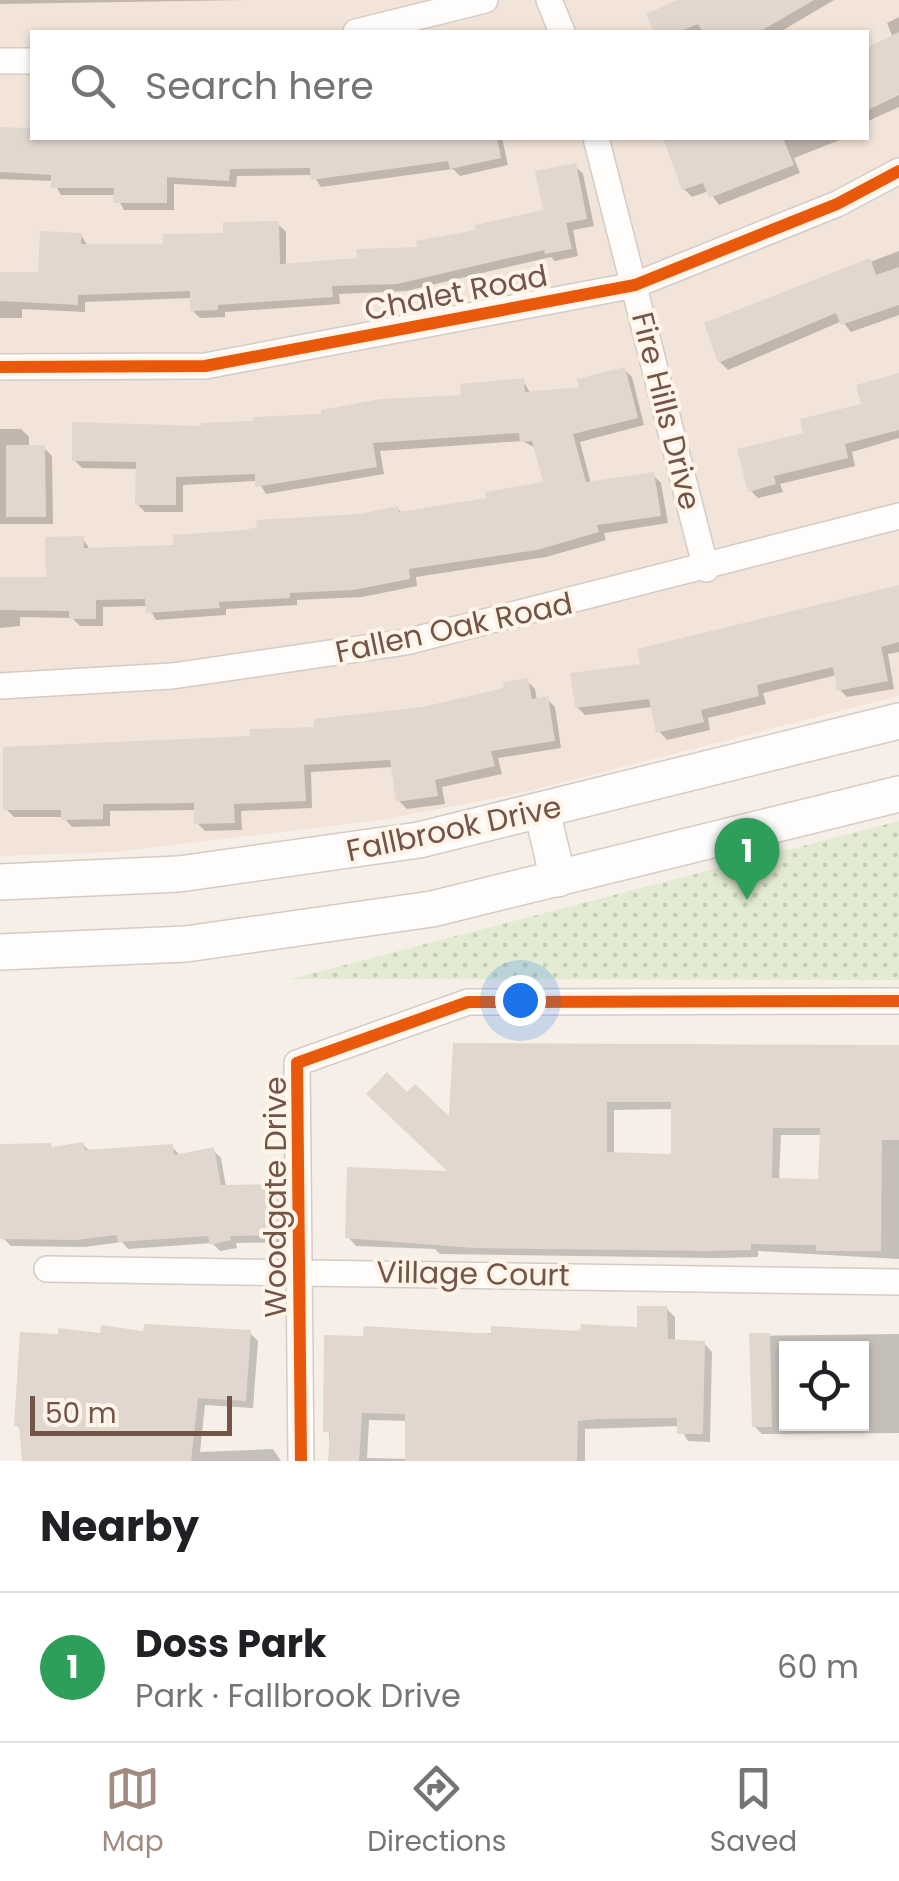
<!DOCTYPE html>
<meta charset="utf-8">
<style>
body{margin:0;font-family:Poppins,sans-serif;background:#f6f6f6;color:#202124}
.controls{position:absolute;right:30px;bottom:30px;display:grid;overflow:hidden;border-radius:0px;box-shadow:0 2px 8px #0004}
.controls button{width:90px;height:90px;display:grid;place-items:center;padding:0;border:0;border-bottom:2px solid #e0e0e0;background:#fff;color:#202124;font:50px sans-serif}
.scale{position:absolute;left:30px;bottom:25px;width:202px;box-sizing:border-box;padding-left:10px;border:5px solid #735548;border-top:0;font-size:28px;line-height:35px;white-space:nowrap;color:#735548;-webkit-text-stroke:8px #fff4e8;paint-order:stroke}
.you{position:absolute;left:520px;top:1000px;width:35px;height:35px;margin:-25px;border:8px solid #fff;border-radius:50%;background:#1a73e8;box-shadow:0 0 0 15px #1a73e833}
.badge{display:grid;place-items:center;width:65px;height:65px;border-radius:50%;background:#a18b80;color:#fff;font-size:32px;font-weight:700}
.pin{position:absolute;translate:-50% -82px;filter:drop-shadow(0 2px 5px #0008)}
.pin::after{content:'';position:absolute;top:52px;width:35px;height:30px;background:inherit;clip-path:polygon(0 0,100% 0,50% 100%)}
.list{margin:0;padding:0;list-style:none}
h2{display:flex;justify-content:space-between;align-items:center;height:130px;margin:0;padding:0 40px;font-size:42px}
h2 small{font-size:32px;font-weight:400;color:#757577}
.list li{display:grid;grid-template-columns:65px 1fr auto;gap:30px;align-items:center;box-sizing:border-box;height:150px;padding:0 40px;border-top:2px solid #e0e0e0}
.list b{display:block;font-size:38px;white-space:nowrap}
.list p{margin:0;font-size:32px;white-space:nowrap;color:#757577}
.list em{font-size:32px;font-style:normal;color:#757577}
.icon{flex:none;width:55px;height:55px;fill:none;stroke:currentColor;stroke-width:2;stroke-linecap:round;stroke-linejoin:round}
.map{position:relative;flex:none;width:899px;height:1461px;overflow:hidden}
.search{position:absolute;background:#fff;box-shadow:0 2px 8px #0004;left:30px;right:30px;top:30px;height:110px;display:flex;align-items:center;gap:25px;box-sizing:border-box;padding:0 35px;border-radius:0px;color:#757577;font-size:38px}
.sheet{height:280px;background:#fff}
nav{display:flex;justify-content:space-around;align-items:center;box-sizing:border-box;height:140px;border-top:2px solid #e0e0e0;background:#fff;font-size:28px;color:#757577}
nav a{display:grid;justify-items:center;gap:5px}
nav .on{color:#a18b80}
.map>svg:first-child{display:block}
</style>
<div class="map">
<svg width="899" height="1461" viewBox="0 0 899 1461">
<defs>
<pattern id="park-dots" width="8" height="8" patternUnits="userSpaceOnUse" patternTransform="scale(2.5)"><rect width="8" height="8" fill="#e3ecd3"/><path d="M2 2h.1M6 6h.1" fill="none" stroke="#c6ccb7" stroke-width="1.8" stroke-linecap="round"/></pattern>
</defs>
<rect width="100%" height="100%" fill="#f6efe8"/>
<!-- residential -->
<path fill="#f2e4d8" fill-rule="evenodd" d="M0 0H899V696L520 793 382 820 115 852 0 856ZM32 32H866V138H32Z"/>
<!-- park -->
<path fill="url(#park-dots)" d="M899 821V980L290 979Z"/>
<!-- shadow -->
<path fill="#0003" fill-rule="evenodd" d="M0 0H248L0 4Z
M681 0H834L780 32H657L649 16Z
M899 17V107L866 122V51L893 38 887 23Z
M0 132H32V138H502L508 165 460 176 453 169 321 187 313 175 237 176 236 187 174 184V210H124L116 195H61L53 181 0 179Z
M666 138H845L794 158 800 173 719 205 709 191 692 197 684 189Z
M575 166 583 174 594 226 573 230 578 256 555 261 551 257 406 291 339 294 340 304 225 312V317L200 318 192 310V298L85 302V312L22 309V318H0V274H40L81 235 88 246H166L278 224 286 232V266L359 260 420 249 546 212Z
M899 251V315L851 332 842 321 728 370 720 362 707 324Z
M624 369 632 377 644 425 580 442 591 484 653 475 661 483 668 523 604 533 606 540 546 557 416 577 417 586 362 597 297 600V605L226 609V615L156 620 148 606 103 607V626H80L72 618 20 617V626L0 628V579H48L83 539 91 551 176 548 397 508 403 514 489 500 546 484 536 448 522 441 380 451 384 474 266 494 258 481 183 485V512H145L137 504 138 469 82 468 74 460 203 429 463 398 523 381 531 394 582 389Z
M899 375V438L852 452 855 466 780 484 783 492 758 498 750 490 806 435 864 406Z
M0 429H21L29 437V448H44L52 456 53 524H0Z
M899 587V652L888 654 894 689 847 697 839 689 837 675 763 693 766 704 708 718 710 730 667 740 659 731 653 707 585 715 577 707 643 666Z
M527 681 535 689 537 700 547 699 555 707 561 748 498 758 502 774 442 787 445 804 407 809 399 801 394 767 311 772 312 808 241 811 242 830 205 831 197 823 196 810 110 811V826L72 827 63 817H14L6 809 253 738 423 709 507 690Z
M899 1048V1259L758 1251V1257L717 1258 440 1254 435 1249 356 1246 348 1237 453 1174 407 1095 452 1121ZM673 1109V1156L614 1155V1110ZM781 1135H822L821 1182 779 1181Z
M83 1145 91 1152 172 1147 181 1156 213 1150 221 1158 226 1187H281L289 1195V1242L236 1243 237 1248 220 1251 212 1243 128 1249 122 1242 85 1247 11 1246 3 1238 54 1149Z
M666 1308 675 1317V1342L704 1343 712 1352 710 1442 688 1441 679 1426 585 1429V1461H330L326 1338 640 1329ZM369 1420 407 1421V1459L367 1458Z
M250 1333 258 1341 253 1408 205 1405 200 1452 273 1449 281 1461H25L22 1430 16 1425 102 1336Z
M899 1334V1433L762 1434 754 1426 752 1336ZM786 1348H862V1424H786Z"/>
<!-- building -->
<path fill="#e2d7cf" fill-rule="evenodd" d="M678 0H814L759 32H703L698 24 678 32H654L646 14Z
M899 32V95L866 111V48Z
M0 127 32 128V138H497L501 158 450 169 448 161 311 180 310 168 230 169 229 181 167 177V203H113L114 188H51V175L0 172Z
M663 138H783L794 165 709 198 703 183 682 190Z
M576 163 587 219 566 223 572 249 545 254 544 250 397 284 332 286 333 297 218 305V310L190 311V291L78 295V305L0 301V272H38L40 231 82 233 81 244H163V234L223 233V222L279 221 280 264 357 258 356 249 417 247 416 241 476 230 475 225 543 210 535 171Z
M870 258 876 275 899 267V305L841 325 836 313 718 363 704 323Z
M625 367 638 418 573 434 586 482 654 472 661 516 597 525 599 532 537 550 409 569 410 579 353 590 290 593V598L219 602 220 608 146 613 145 599 96 600V619H69V611L0 610V577H46L45 537 84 536V548L174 545 173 535 244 530 257 527 256 520 359 514 398 506 399 512 486 498 485 492 543 482 532 441 520 442 519 433 373 443 377 467 255 487V474L176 477V505H135L136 462 72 461V422L201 426V423L253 421V417L321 414V410L381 399 461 395 460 384 524 378 525 392 579 387 577 379Z
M899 373V430L845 444 848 458 774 476 776 484 748 492 737 449 803 433 800 419 861 404 856 385Z
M6 445H45L46 517H6Z
M899 585V642L881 647 888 681 837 691 833 667 757 685 759 696 701 710 704 722 656 733 649 699 575 708 570 673 640 664 637 649Z
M528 678 532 699 548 696 555 741 491 751 495 766 435 780 438 796 396 802 390 760 304 765 306 801 234 804 235 823 194 824V803L103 804V819L61 820V810H3V747L250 736V729L314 727V719L422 707 504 688 503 682Z
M453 1043 899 1045V1140H882L881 1251H816V1245L751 1244V1250L708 1251 473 1248 345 1238 347 1167 447 1171 366 1094 387 1072 407 1092 415 1084 449 1116ZM607 1102H671V1154L607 1152ZM773 1128H820L818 1179 772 1178Z
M84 1142 85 1150 173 1144 174 1155 214 1147 221 1185 282 1184V1235L230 1236 231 1240 210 1245 208 1236 118 1242 117 1235 76 1240 0 1239V1144L51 1143 52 1147Z
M637 1306H667L668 1339 705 1341 703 1434H677V1418L599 1419 578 1421 577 1461H405V1414L362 1413 359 1461H328L330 1432H323L324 1335 363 1336 364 1326 491 1334V1326L580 1331 581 1324 637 1327Z
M144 1324 251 1330 246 1401 198 1398 191 1461H22L19 1426H14L20 1332 58 1334V1328L100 1333 101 1325 143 1331Z
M749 1333H770L772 1427H752Z"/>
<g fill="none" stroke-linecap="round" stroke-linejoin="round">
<defs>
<path id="street" d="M549 0 562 32
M356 32 485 0
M0 61H32
M596 138 706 569
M0 367 205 366 635 285 837 204 899 171
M0 686 172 676 406 642 899 516
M47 1269 899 1282
M301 1461 297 1063 468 1002 899 1001"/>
<path id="secondary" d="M542 811 558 879
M0 882 179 874 419 840 899 721
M0 952 186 944 432 909 899 794"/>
</defs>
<!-- street casing -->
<use href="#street" stroke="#d4cbc5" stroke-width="28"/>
<!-- secondary casing -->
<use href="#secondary" stroke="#d5cbc4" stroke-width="38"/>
<!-- street -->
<use href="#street" stroke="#fefdfc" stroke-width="25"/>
<!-- secondary -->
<use href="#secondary" stroke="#fefdfc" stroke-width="35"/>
<defs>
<path id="cycleway" d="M0 367 205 366 635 285 837 204 899 171
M301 1461 297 1063 468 1002 899 1001"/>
</defs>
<!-- cycleway casing -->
<use href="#cycleway" stroke="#fff4e8" stroke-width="19"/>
<!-- cycleway -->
<use href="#cycleway" stroke="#e8590c" stroke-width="12"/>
</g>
<g text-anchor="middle" stroke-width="8" stroke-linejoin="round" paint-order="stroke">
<!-- street labels -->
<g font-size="30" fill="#735548" stroke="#fff4e8">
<text transform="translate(456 293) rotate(-11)" y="10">Chalet Road</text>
<text transform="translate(666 411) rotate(76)" y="10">Fire Hills Drive</text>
<text transform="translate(454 628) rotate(-12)" y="10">Fallen Oak Road</text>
<text transform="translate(454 829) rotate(-12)" y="10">Fallbrook Drive</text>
<text transform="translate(276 1197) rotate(-90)" y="10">Woodgate Drive</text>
<text transform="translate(473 1274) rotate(1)" y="10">Village Court</text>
</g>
</g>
</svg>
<div class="controls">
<button><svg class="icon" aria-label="locate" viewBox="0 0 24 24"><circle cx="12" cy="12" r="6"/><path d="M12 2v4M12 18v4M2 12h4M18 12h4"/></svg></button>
</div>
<div class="scale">50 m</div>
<div class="you"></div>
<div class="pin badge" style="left:747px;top:900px;background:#2e9e5b">1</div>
<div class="search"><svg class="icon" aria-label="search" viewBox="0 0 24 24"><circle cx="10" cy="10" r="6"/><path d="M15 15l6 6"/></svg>Search here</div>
</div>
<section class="sheet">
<h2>Nearby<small></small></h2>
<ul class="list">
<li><span class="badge" style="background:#2e9e5b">1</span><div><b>Doss Park</b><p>Park · Fallbrook Drive</p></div><em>60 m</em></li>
</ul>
</section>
<nav>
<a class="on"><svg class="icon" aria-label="map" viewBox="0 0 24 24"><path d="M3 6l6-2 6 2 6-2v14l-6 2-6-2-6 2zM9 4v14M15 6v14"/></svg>Map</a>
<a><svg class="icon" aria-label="directions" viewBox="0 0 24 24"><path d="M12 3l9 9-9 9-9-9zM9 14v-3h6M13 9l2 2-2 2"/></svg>Directions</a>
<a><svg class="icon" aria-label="saved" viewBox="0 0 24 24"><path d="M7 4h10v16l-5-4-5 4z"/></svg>Saved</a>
</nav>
